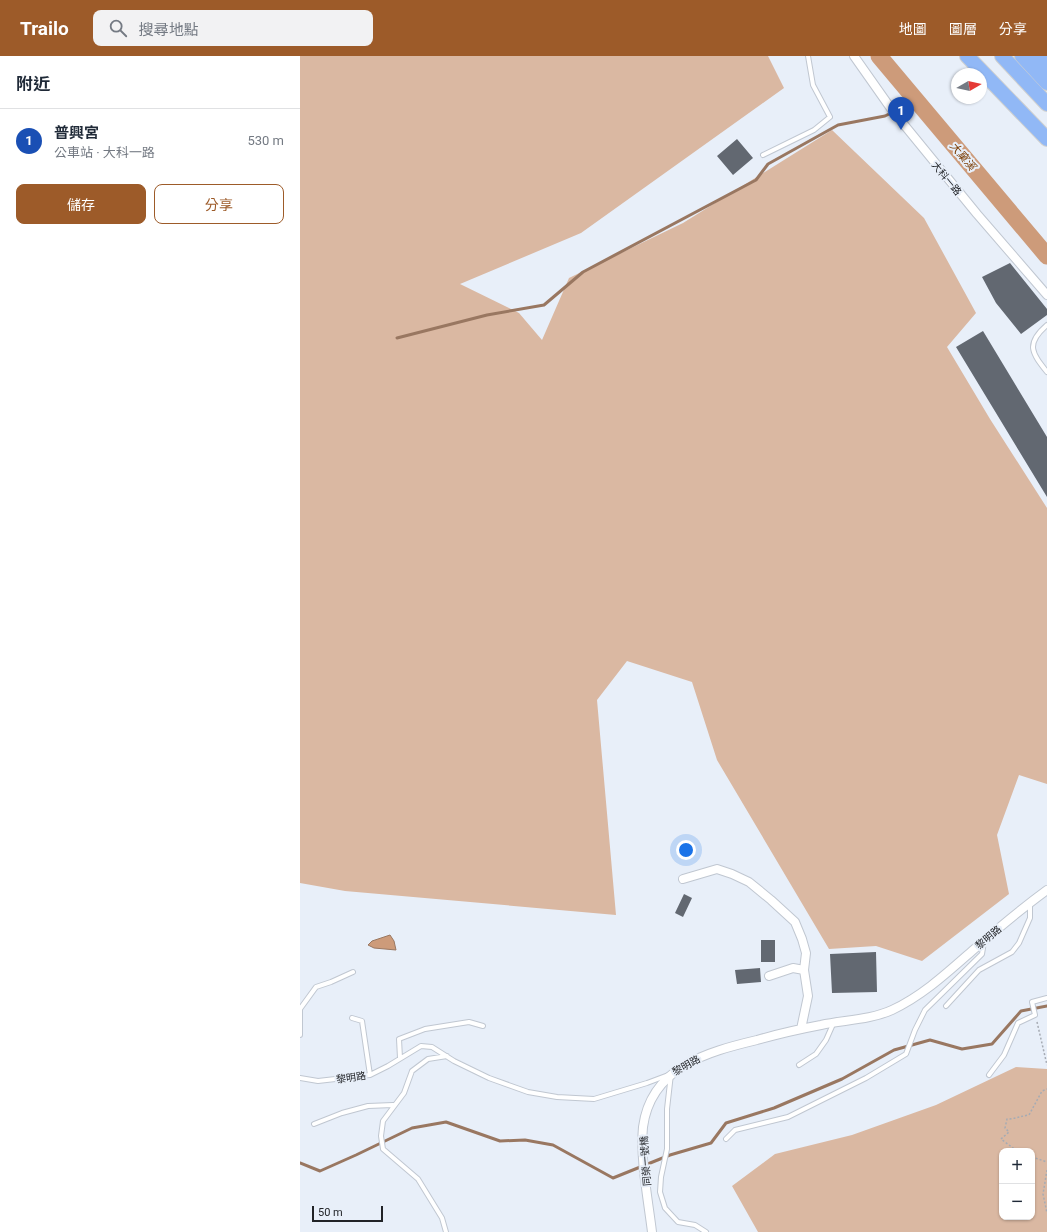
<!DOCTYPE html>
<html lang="zh-TW">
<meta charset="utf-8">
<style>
body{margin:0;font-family:Roboto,"Noto Sans TC",sans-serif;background:#f2f2f3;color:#1f2937}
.controls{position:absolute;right:12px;bottom:12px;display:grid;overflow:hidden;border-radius:8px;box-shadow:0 1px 3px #0004}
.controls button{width:36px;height:36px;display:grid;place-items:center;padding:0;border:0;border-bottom:1px solid #e0e1e3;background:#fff;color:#1f2937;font:20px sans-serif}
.compass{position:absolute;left:651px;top:12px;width:36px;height:36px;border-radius:50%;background:#fff;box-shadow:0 1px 3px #0004;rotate:81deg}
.scale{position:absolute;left:12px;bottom:10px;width:71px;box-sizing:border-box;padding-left:4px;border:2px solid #212327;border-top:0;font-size:11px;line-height:14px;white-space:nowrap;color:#212327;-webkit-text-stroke:3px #e8eff9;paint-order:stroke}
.you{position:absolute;left:386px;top:794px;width:14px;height:14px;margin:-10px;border:3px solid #fff;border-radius:50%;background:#1a73e8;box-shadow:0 0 0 6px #1a73e833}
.badge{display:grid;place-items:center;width:26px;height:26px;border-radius:50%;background:#9d5b29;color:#fff;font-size:13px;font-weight:700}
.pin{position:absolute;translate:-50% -33px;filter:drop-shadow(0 1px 2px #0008)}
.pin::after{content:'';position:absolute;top:21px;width:14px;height:12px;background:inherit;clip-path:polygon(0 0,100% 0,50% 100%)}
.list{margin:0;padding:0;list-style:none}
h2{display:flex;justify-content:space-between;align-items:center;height:52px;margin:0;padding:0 16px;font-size:17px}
h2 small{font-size:13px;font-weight:400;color:#747a83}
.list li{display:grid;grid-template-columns:26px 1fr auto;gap:12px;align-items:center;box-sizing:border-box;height:64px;padding:0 16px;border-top:1px solid #e0e1e3}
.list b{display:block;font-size:15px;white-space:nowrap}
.list p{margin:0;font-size:13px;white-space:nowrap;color:#747a83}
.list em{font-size:13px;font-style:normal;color:#747a83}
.actions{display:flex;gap:8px;padding:12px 16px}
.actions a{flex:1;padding:9px 0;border:1px solid #9d5b29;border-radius:8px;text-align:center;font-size:14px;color:#9d5b29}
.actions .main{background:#9d5b29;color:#fff}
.icon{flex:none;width:22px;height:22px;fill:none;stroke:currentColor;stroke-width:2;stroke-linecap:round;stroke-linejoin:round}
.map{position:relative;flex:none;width:747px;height:1176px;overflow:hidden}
header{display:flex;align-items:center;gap:24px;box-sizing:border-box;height:56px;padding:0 20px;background:#9d5b29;color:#fff}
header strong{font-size:19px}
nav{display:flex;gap:22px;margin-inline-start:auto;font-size:14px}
.search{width:280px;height:36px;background:#f2f2f3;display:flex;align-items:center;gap:10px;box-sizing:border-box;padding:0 14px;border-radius:8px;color:#747a83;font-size:15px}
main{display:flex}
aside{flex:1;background:#fff}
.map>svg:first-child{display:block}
</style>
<header>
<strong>Trailo</strong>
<div class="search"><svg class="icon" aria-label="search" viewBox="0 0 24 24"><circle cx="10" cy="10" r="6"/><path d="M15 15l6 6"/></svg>搜尋地點</div>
<nav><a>地圖</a><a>圖層</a><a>分享</a></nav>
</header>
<main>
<aside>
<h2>附近<small></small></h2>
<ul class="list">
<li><span class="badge" style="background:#1a4fb4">1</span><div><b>普興宮</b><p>公車站 · 大科一路</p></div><em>530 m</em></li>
</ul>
<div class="actions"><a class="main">儲存</a><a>分享</a></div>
</aside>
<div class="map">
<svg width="747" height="1176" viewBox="0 0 747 1176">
<rect width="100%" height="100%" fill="#e8eff9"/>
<!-- green -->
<path fill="#dab8a2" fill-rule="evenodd" d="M0 0H468L484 32 281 177 160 228 219 257 242 284 269 222 383 167 532 74 624 162 676 257 647 291 690 363 747 452V728L719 719 697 779 709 838 622 905 576 890 529 893 417 704 392 626 327 605 297 644 316 859 45 835 0 827Z
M716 1011 747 1013V1176H458L432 1130 475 1098 552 1079 636 1049ZM702 1095H732V1161H702Z"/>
<!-- water -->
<path fill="#cd9b7a" stroke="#997761" d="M90 879 94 885 96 894 74 892 68 889 72 885Z"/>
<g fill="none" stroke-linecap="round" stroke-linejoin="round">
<!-- stream -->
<path stroke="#997761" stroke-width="3" d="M97 282 187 259 244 249 283 216 456 124 468 108 538 69 585 60 617 44
M0 1107 20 1115 56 1099 112 1072 146 1066 200 1085 225 1084 253 1089 313 1122 370 1099 411 1087 426 1067 474 1052 542 1023 594 994 630 984 662 993 692 988 721 955 747 950"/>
<!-- river -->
<path stroke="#cd9b7a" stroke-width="17" d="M579 0 747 200"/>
</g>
<!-- building -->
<path fill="#626871" d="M437 83 453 102 433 119 417 100Z
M710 207 747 253V259L721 278 696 247 682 221Z
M683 275 747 381V441L656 291Z
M384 838 392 842 383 861 375 857Z
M461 884H475V906H461Z
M576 896 577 936 532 937 530 898Z
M460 912 461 926 437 928 435 914Z"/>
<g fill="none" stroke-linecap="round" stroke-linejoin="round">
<defs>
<path id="lane" d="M463 99 514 74 530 61 513 29 508 0
M747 269C725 288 732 297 747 316
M646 950 679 914 712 896 719 887 730 862V847
M52 962 62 965 70 1019
M0 979V953L16 931 31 926 53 916
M100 1002 99 983 125 973 169 966 183 970
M499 1009 516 998 526 984 534 966
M689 1019 704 999 718 967 735 959 732 946 747 942
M0 1022 18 1025 70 1019 88 1010 121 990 132 991 154 1005 189 1022 228 1036 257 1041 294 1043 347 1027 371 1018 367 1053V1093L361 1121 360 1136 365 1152 378 1166 395 1169 406 1176
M14 1068 42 1057 68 1050 93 1049
M426 1083 435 1074 488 1061 566 1022 606 998 615 974 625 954 682 898 684 886
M146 1176 142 1162 118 1123 83 1093 81 1080 83 1065 104 1037 112 1015 128 1003 147 1000"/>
<path id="street" d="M554 0 592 54 677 158 747 239
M383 823 417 813 432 818 449 826 471 844 495 866 502 883 506 897 504 914 508 940 501 973
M469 920 493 912 504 914
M352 1176C348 1143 340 1103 343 1071 351 1011 407 996 457 984 478 978 500 973 521 969 544 964 570 964 592 954 622 940 647 917 672 895 696 874 721 853 747 834"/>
<path id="highway" d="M667 0 747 83
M702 0 747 48
M722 0 747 27
M737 0 747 10"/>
</defs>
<!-- lane casing -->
<use href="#lane" stroke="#c0c7d1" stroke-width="6"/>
<!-- street casing -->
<use href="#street" stroke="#c0c7d1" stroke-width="10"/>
<!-- highway casing -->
<use href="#highway" stroke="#cecfcf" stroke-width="16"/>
<!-- path -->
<path stroke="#a6abb3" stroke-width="1.5" stroke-dasharray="2 2" stroke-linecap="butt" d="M737 966 747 1009
M717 1095 701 1083 709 1076 705 1072 707 1063C715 1063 721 1060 729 1059L742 1035 747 1033
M732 1101 747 1106
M747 1114 743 1138 747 1157"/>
<!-- lane -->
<use href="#lane" stroke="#fff" stroke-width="4"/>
<!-- street -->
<use href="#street" stroke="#fff" stroke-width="8"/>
<!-- highway -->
<use href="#highway" stroke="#91b8f6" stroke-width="14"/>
</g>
<g text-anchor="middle" stroke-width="4" stroke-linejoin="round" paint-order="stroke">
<!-- street labels -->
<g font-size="10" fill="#212327" stroke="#e8eff9">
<text transform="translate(647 122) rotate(51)" y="4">大科一路</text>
<text transform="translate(688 881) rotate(-40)" y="4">黎明路</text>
<text transform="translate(386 1009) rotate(-29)" y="4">黎明路</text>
<text transform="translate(51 1021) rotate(-8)" y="4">黎明路</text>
<text transform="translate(345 1105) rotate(-94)" y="4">同榮一號橋</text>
</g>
<!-- water labels -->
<g font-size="11" font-style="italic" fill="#7b3c03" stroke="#e8eff9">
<text transform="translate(663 100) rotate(50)" y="4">大窠溪</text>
</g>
</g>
</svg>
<div class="controls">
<button>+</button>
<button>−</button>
</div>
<svg class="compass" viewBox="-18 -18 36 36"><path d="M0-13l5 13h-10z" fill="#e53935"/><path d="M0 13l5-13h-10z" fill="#747a83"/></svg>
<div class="scale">50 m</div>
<div class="you"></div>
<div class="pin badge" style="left:601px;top:74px;background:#1a4fb4">1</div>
</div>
</main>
